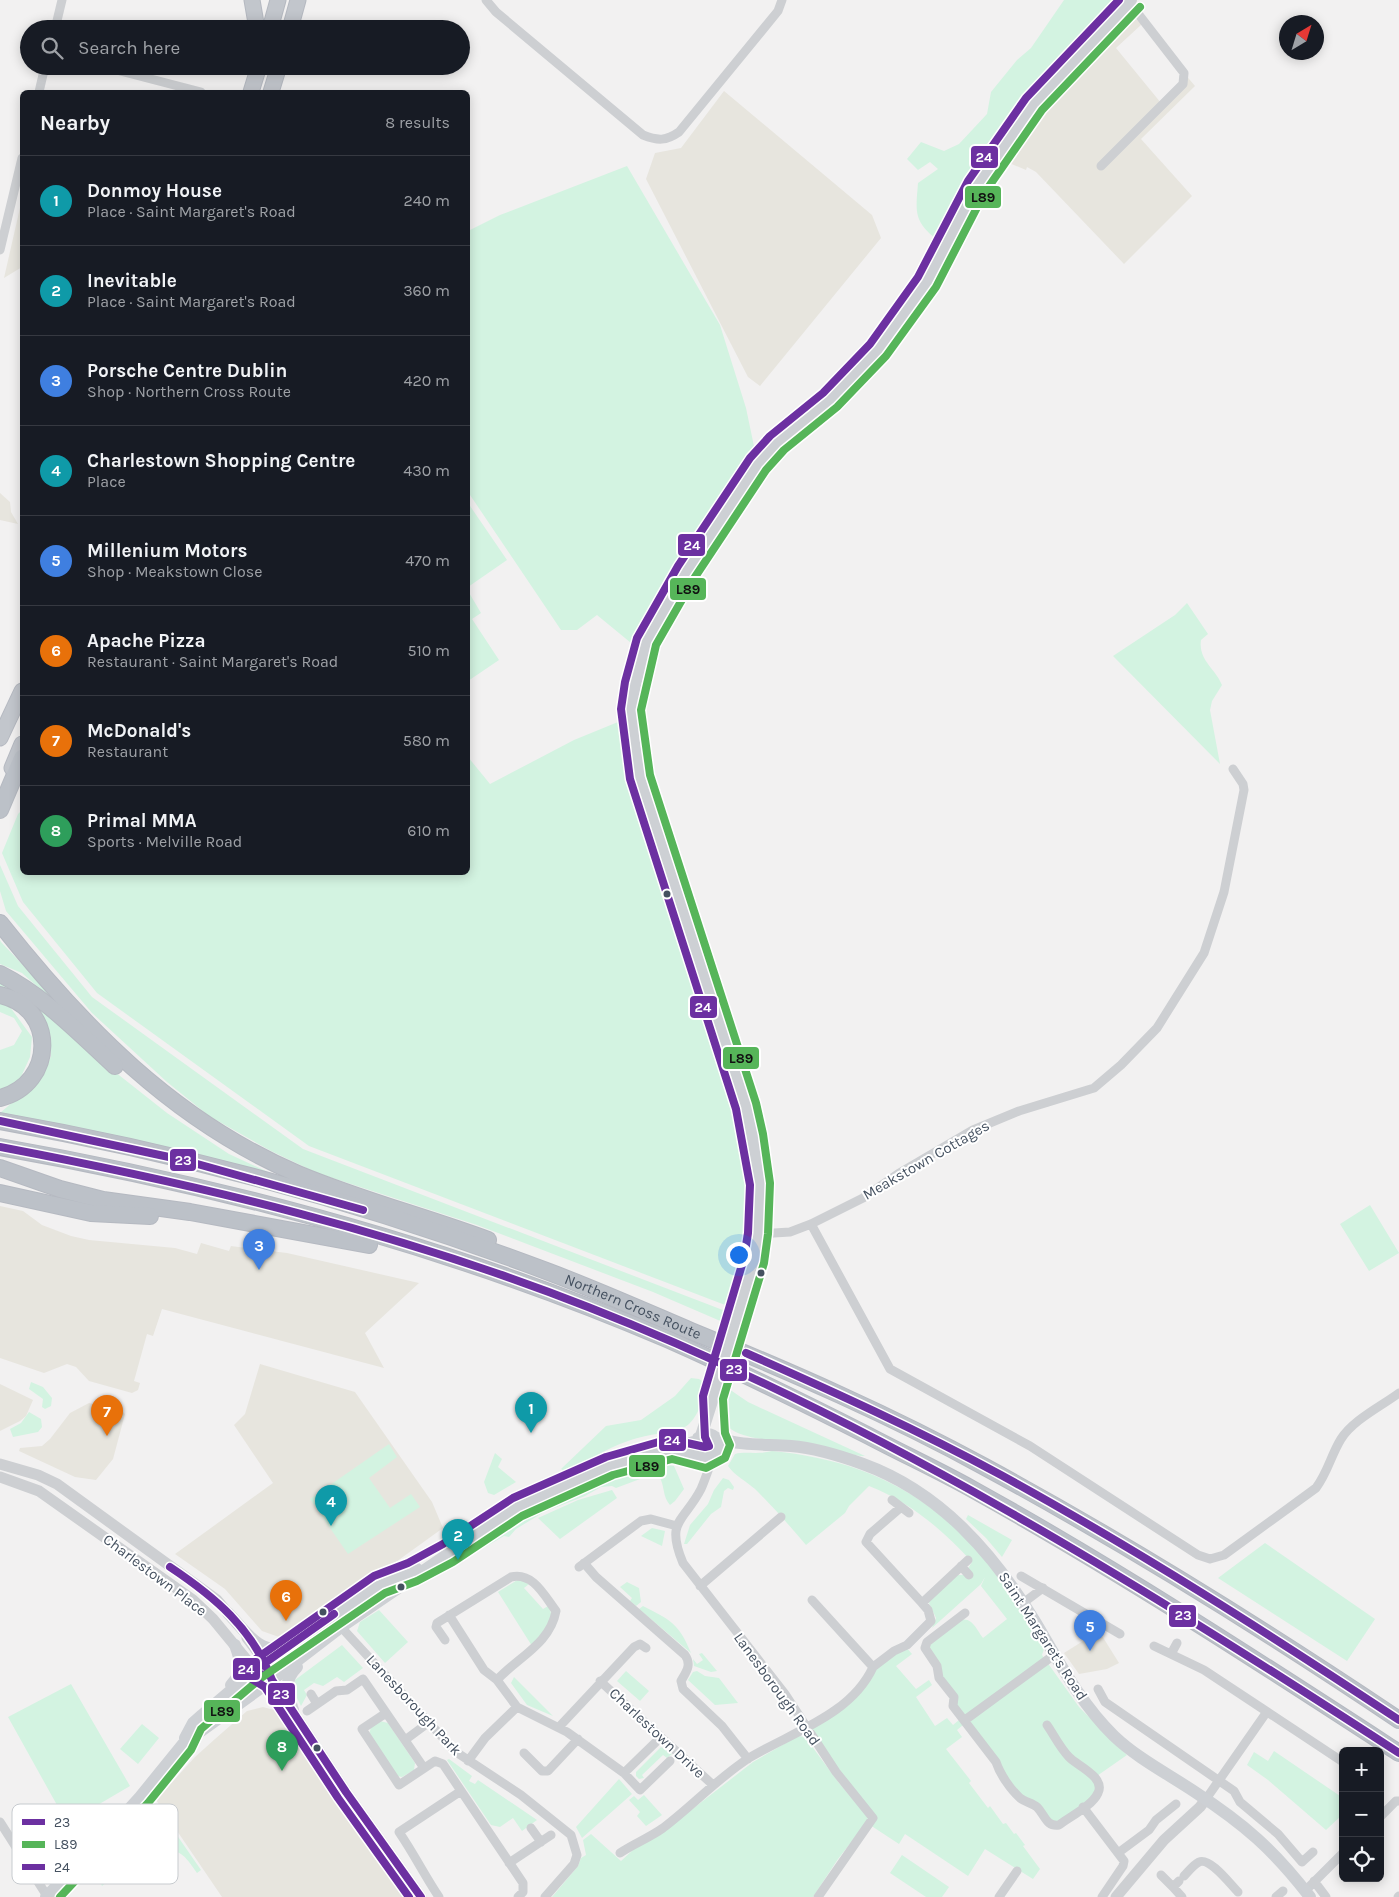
<!DOCTYPE html>
<meta charset="utf-8">
<style>
body{margin:0;font-family:Karla,sans-serif;background:#20242c;color:#f1f3f6}
.controls{position:absolute;right:15px;bottom:15px;display:grid;overflow:hidden;border-radius:8px;box-shadow:0 2px 12px #0003}
.controls button{width:45px;height:45px;display:grid;place-items:center;padding:0;border:0;border-bottom:1px solid #363941;background:#171b24;color:#f1f3f6;font:25px sans-serif}
.compass{position:absolute;left:1279px;top:15px;width:45px;height:45px;border-radius:50%;background:#171b24;box-shadow:0 2px 12px #0003;rotate:38deg}
.you{position:absolute;left:738px;top:1254px;width:18px;height:18px;margin:-12px;border:4px solid #fff;border-radius:50%;background:#1a73e8;box-shadow:0 0 0 8px #1a73e833}
.badge{display:grid;place-items:center;width:32px;height:32px;border-radius:50%;background:#828993;color:#fff;font-size:16px;font-weight:700}
.pin{position:absolute;translate:-50% -41px;filter:drop-shadow(0 1px 2px #0008)}
.pin::after{content:'';position:absolute;top:26px;width:18px;height:15px;background:inherit;clip-path:polygon(0 0,100% 0,50% 100%)}
.list{margin:0;padding:0;list-style:none}
h2{display:flex;justify-content:space-between;align-items:center;height:65px;margin:0;padding:0 20px;font-size:21px}
h2 small{font-size:16px;font-weight:400;color:#9ea1a6}
.list li{display:grid;grid-template-columns:32px 1fr auto;gap:15px;align-items:center;box-sizing:border-box;height:90px;padding:0 20px;border-top:1px solid #363941}
.list b{display:block;font-size:19px;white-space:nowrap}
.list p{margin:0;font-size:16px;white-space:nowrap;color:#9ea1a6}
.list em{font-size:16px;font-style:normal;color:#9ea1a6}
.icon{flex:none;width:28px;height:28px;fill:none;stroke:currentColor;stroke-width:2;stroke-linecap:round;stroke-linejoin:round}
.map{position:relative;flex:none;width:1399px;height:1897px;overflow:hidden}
.search{position:absolute;background:#171b24;box-shadow:0 2px 12px #0003;left:20px;top:20px;width:450px;height:55px;display:flex;align-items:center;gap:12px;box-sizing:border-box;padding:0 18px;border-radius:28px;color:#9ea1a6;font-size:19px}
.panel{position:absolute;background:#171b24;box-shadow:0 2px 12px #0003;left:20px;top:90px;width:450px;height:785px;border-radius:8px}
.map>svg:first-child{display:block}
</style>
<div class="map">
<svg width="1399" height="1897" viewBox="0 0 1399 1897">
<rect width="100%" height="100%" fill="#f2f1f1"/>
<!-- commercial -->
<path fill="#e7e5de" d="M1130 14 1142 24 1116 48 1161 103 1183 84 1184 73 1195 86 1141 139 1192 196 1124 264 1036 172 1027 167 1026 170 1002 160 1026 127 1042 109 1048 98Z
M724 91 872 215 881 238 760 386 748 377 646 179 655 153 681 148Z
M22 199V267L4 278Z
M0 493 10 502 11 512 18 524 0 520Z
M0 1206 23 1211 42 1225 71 1236 89 1240 175 1248 197 1254 201 1243 229 1251 231 1246 287 1253 419 1283 365 1333 384 1368 162 1309 153 1336 147 1334 134 1381 140 1383 138 1390 132 1393 89 1381 76 1367 67 1364 44 1373 0 1358Z
M260 1364 355 1392 432 1502 443 1528 389 1567 322 1606 286 1634 279 1637 262 1631 225 1589 175 1554 273 1483 234 1425 245 1414Z
M0 1384 33 1400 26 1416 20 1421 0 1431Z
M89 1403 121 1410 125 1414 113 1459 96 1480 75 1477 19 1451 20 1448 42 1446 50 1439 70 1413Z
M1099 1631 1119 1663 1107 1669 1079 1674 1064 1653Z
M263 1707 282 1712 408 1897H222L156 1800 195 1757 215 1739 247 1711Z"/>
<!-- green -->
<path fill="#d3f3e1" d="M1064 0H1112V4L1081 36 961 187 935 238C913 220 916 210 918 183L938 169 930 162 918 170 907 159 921 142 944 151 959 144 987 114 991 92 1017 60 1031 48Z
M627 166 720 325 746 408 755 451 660 604 642 652 597 615 577 630H561L468 492V231L500 215Z
M468 503 507 560 468 587Z
M468 591 481 613 472 619 499 660 468 681Z
M1187 603 1208 634 1201 640C1198 660 1216 669 1222 685L1212 701 1210 710 1220 764 1113 656 1175 615Z
M618 722 643 828 705 985 744 1120 753 1161 754 1212 743 1276 733 1308 309 1146 97 993 23 902 2 853 18 814 22 810V872H468V757L490 784 574 740Z
M0 865 18 906 92 997 303 1149 728 1312 725 1323 653 1292 477 1225 317 1173 271 1151 209 1116 167 1082 92 1013 6 911 0 891Z
M0 940 1 942 78 1023 22 973 0 964Z
M0 978 29 992 86 1049 167 1113 229 1154 281 1178 190 1152 0 1113 43 1076 51 1056 50 1033 28 1006 0 990Z
M0 1003 10 1007 32 1037 30 1057 20 1079 0 1091V1050L14 1045 22 1031 14 1018 0 1012Z
M1370 1205 1399 1253 1369 1271 1340 1224Z
M691 1378 699 1379 708 1385C689 1447 677 1424 628 1441 606 1448 587 1462 566 1472L561 1469 606 1426 641 1420 675 1396Z
M31 1382 43 1387 52 1398 51 1406 45 1409 42 1407 43 1399 29 1389Z
M726 1387 748 1402 865 1456C853 1457 827 1446 813 1444 780 1439 696 1446 726 1387Z
M29 1412 41 1419 42 1427 38 1432 13 1437 10 1429 21 1423Z
M389 1444 397 1457 369 1478 390 1508 411 1494 420 1507 348 1554 310 1499Z
M772 1451C834 1457 891 1475 940 1515 948 1521 957 1527 963 1534 996 1568 1020 1609 1044 1649L1042 1655 1079 1707 1127 1755 1094 1778 1098 1784 1095 1798 1054 1826 1020 1798 953 1706 930 1655V1641C939 1634 959 1612 971 1622 976 1626 979 1633 983 1638L1007 1619 981 1586 985 1577 981 1584 932 1628 936 1618 929 1603 930 1600 957 1575H964L972 1562C943 1530 910 1502 869 1486L849 1506 845 1513 806 1545C790 1526 773 1507 755 1489 746 1481 735 1476 728 1466L735 1454C745 1451 757 1455 772 1451Z
M495 1453 502 1459 498 1467 516 1482 494 1495 488 1493 484 1482Z
M652 1463 674 1466 684 1489 675 1501 670 1505C661 1495 666 1482 656 1473L616 1488 612 1486 601 1487 585 1496 544 1512 516 1529 509 1537 504 1536 480 1550 477 1546 529 1513H532L576 1490Z
M723 1478 729 1480 734 1487 733 1490 728 1488 724 1491 721 1507 711 1514 687 1544H684L690 1525 708 1504 714 1490Z
M612 1490 617 1498 560 1539 538 1518 578 1500Z
M968 1515 1012 1540 1002 1557 986 1538 966 1519Z
M652 1528 665 1531 662 1546 641 1536Z
M1265 1543 1375 1619 1347 1661 1218 1578Z
M519 1579 529 1584 524 1588 543 1609 548 1606C558 1620 541 1634 532 1646L498 1592Z
M627 1582 639 1588 641 1602 636 1606 630 1601 632 1598 620 1587Z
M643 1606C670 1620 679 1623 691 1653L639 1609Z
M379 1610 408 1642 385 1663 357 1631 360 1622Z
M342 1645 363 1668 344 1682 337 1677 323 1686 314 1683 304 1690 307 1695 301 1706 293 1690 295 1680Z
M905 1646 912 1654 896 1666 916 1689 929 1680 932 1685 916 1697 935 1726 947 1718 953 1725 959 1720 963 1725 957 1730 962 1737 946 1749 971 1781 969 1783 988 1808 990 1806 1003 1824 1006 1823 1014 1834 1016 1833 1025 1845 1023 1846 1040 1869 1033 1879 985 1849 968 1876 905 1834 899 1844 870 1825 873 1818 806 1728 850 1700 874 1667Z
M702 1653 717 1671 711 1672 694 1666 693 1659 697 1664 703 1660 699 1654Z
M626 1671 649 1691 640 1701 617 1681Z
M697 1671 705 1676 719 1678 738 1703 715 1705 688 1680 693 1672Z
M514 1677 553 1716 527 1705 511 1683Z
M71 1684 130 1786 67 1823 8 1717Z
M380 1721 388 1723 415 1763 414 1770 402 1777 397 1776 369 1735 371 1727Z
M142 1724 159 1738 138 1764 120 1749Z
M798 1736 805 1737 839 1783 868 1817 867 1822 838 1859 813 1897H552L578 1866 581 1858 586 1855 583 1840 591 1834 621 1861 634 1849 659 1835 753 1762Z
M661 1747 672 1754 667 1758 663 1755 642 1775 644 1778 639 1779 636 1776V1772Z
M1274 1751 1343 1798V1814L1326 1830 1268 1780 1247 1765 1254 1752 1268 1761Z
M449 1759 472 1776 469 1781 475 1784 478 1780 537 1820 522 1831 513 1818 500 1827 491 1825 447 1760Z
M619 1779 632 1794 582 1838 576 1827Z
M644 1795 662 1815 646 1826 637 1816 640 1812 629 1800 634 1796 638 1800Z
M156 1805 201 1870 197 1873C176 1842 176 1852 147 1861L138 1856 102 1886 97 1874V1859Z
M902 1855 949 1887 942 1897H926L890 1873Z"/>
<g fill="none" stroke-linecap="round" stroke-linejoin="round">
<defs>
<path id="trunk" d="M252 0 257 29
M270 29 278 0
M290 29 298 0
M251 92 259 66
M271 92 279 66
M0 738 22 691
M12 768 22 744"/>
<g id="motorway">
<path d="M0 810 22 758"/>
<path d="M0 923C82 1027 174 1121 298 1174 360 1200 426 1217 488 1240"/>
<path d="M0 974C44 996 79 1033 115 1066"/>
<path d="M0 995C57 1007 56 1084 0 1098"/>
<path id="s1" d="M0 1121C187 1154 372 1205 549 1272 597 1290 644 1311 691 1331 791 1372 890 1415 985 1467 1127 1544 1265 1630 1399 1720"/>
<path d="M0 1147C227 1187 455 1248 667 1339 735 1369 802 1402 869 1436 903 1454 938 1470 972 1489 1118 1570 1259 1662 1399 1753"/>
<path d="M0 1168 60 1189 103 1200 190 1212 369 1245"/>
<path d="M0 1193 91 1213 150 1216"/>
</g>
</defs>
<!-- trunk casing -->
<use href="#trunk" stroke="#b5b9c1" stroke-width="17"/>
<!-- motorway casing -->
<use href="#motorway" stroke="#b5b9c1" stroke-width="18"/>
<!-- minor -->
<path stroke="#cdcfd2" stroke-width="9" d="M486 0 496 12 643 135C658 141 666 141 679 132L778 11 782 0
M55 29 62 0
M101 66 201 92
M39 92 45 66
M1101 166 1183 84 1184 73 1129 2 1130 0
M0 250 22 158
M811 1224 890 1369 1030 1446 1198 1555 1210 1559 1224 1555 1316 1488C1328 1472 1331 1455 1341 1439 1353 1420 1380 1407 1399 1393
M758 1234 790 1232 811 1224 863 1198 898 1174 973 1130 1019 1111 1094 1088 1121 1065 1157 1028 1204 953 1224 892 1244 790 1243 784 1233 769
M714 1456C709 1466 706 1478 701 1489 684 1522 665 1520 683 1563L785 1694 836 1772 873 1818 818 1897
M892 1500 909 1513
M584 1563 596 1577 685 1655C692 1665 686 1672 681 1681L683 1689 722 1726 748 1759
M961 1566 969 1575
M579 1567 641 1521 651 1519 677 1526
M1021 1576 1120 1634
M700 1586 781 1517
M922 1603 968 1560
M1023 1603 1043 1588
M965 1613 927 1642 925 1648 937 1666 939 1678 954 1697 953 1706 996 1762C1000 1774 1010 1789 1020 1798 1025 1802 1032 1803 1037 1807 1045 1815 1046 1827 1059 1825 1071 1816 1092 1806 1098 1793 1106 1777 1076 1765 1069 1757 1060 1748 1054 1735 1047 1725
M449 1615 484 1670 497 1680 517 1707 567 1732 624 1773 660 1738
M341 1627 456 1752 521 1795 571 1835 577 1855 574 1864 545 1897
M445 1640 436 1627 437 1623 511 1577C533 1572 544 1595 556 1611 550 1644 518 1657 497 1680
M1154 1646 1204 1670 1343 1762
M1171 1654 1177 1643
M873 1667 894 1651 907 1645 931 1621 928 1610 922 1603 866 1542 870 1534 900 1508
M600 1681 713 1785
M1098 1689 1105 1702 1234 1791 1240 1802 1278 1834 1302 1862 1313 1852
M311 1694 317 1704
M307 1711 336 1691 347 1690 363 1679 424 1768
M386 1713 362 1729 399 1785 435 1761 443 1764 523 1883V1892L518 1897
M965 1720 1054 1655
M559 1727 634 1647 640 1644 646 1648
M405 1740 428 1723
M524 1753 542 1771H548L578 1739
M468 1761 485 1738 517 1707
M624 1773 640 1790 670 1761
M1206 1799 1266 1713
M1083 1807 1124 1861 1123 1866 1102 1897
M1380 1817 1396 1801H1399
M0 1822 47 1896
M531 1828 541 1842
M620 1853C633 1844 649 1838 663 1828 692 1806 718 1778 749 1758 792 1732 851 1715 873 1667L812 1600
M1118 1853 1149 1830 1156 1820 1176 1804
M509 1863 551 1835
M1161 1875 1173 1887
M1184 1876C1188 1872 1193 1865 1199 1862 1210 1857 1230 1884 1238 1892
M1179 1881 1173 1887 1182 1897
M1314 1881 1326 1897
M1305 1891 1343 1853
M439 1897C425 1876 414 1854 399 1832L461 1791
M999 1897 1017 1871
M1276 1897 1283 1891
M1398 1897 1399 1896"/>
<!-- tertiary -->
<path stroke="#cdcfd2" stroke-width="11" d="M0 1464 38 1475 57 1484 217 1600 233 1619
M0 1477 39 1491 193 1600 213 1619 255 1670 272 1680
M247 1638 266 1663 272 1680 346 1792 421 1897
M1116 1897 1164 1840 1200 1807 1206 1799"/>
<!-- secondary -->
<path stroke="#cdd0d4" stroke-width="12" d="M737 1320C743 1300 749 1281 754 1261 766 1210 758 1156 746 1106L640 777 634 743 631 710 635 685 647 641 686 572 758 464 777 443 830 400 853 378 899 323 927 282 976 187 1013 133 1034 104 1131 0
M701 1436 713 1398
M717 1438C741 1446 766 1444 791 1446 815 1448 841 1456 863 1464 940 1492 993 1553 1034 1620 1058 1660 1080 1703 1114 1736 1137 1758 1168 1774 1195 1792 1244 1824 1274 1850 1310 1897
M676 1450 710 1457 719 1449C720 1441 716 1435 707 1434L698 1438 696 1449 700 1455
M228 1613C243 1628 260 1657 285 1647
M231 1685C244 1671 241 1661 235 1645
M293 1710C287 1692 283 1681 297 1667
M185 1738 193 1723 202 1715 255 1670 370 1591 417 1569
M46 1897 91 1851 140 1797 183 1744 272 1680 341 1627 517 1507 610 1466 697 1441"/>
<!-- trunk -->
<use href="#trunk" stroke="#c2c6cc" stroke-width="15"/>
<!-- motorway -->
<use href="#motorway" stroke="#bcc1c8" stroke-width="16"/>
<!-- secondary-bridge -->
<path stroke="#cdd0d4" stroke-width="12" d="M713 1398 737 1320"/>
<defs>
<path id="bus-1" d="M0 1121 183 1160 363 1210
M0 1147C200 1185 398 1232 588 1307 877 1420 1140 1585 1399 1753
M746 1353C832 1391 918 1430 1001 1475 1138 1550 1269 1634 1399 1720
M170 1567C215 1597 252 1628 272 1680L346 1792 421 1897
M262 1675 255 1670 334 1614"/>
<path id="bus-2" d="M60 1897 148 1803 191 1750 201 1729 261 1678 385 1593 417 1581 453 1562 522 1516 613 1475 672 1459 706 1468 725 1458 730 1445 725 1433 723 1399 764 1263 768 1234 770 1183 763 1134 756 1103 650 775 641 710 656 645 695 577 766 470 784 450 837 407 886 356 936 287 985 192 1042 110 1140 7"/>
<path id="bus-3" d="M409 1897 338 1798 265 1687 247 1676 246 1666 374 1576 408 1563 443 1544 513 1498 606 1457 669 1439 705 1447 709 1446 705 1437 703 1396 744 1258 748 1233 750 1185 736 1109 630 779 621 709 625 682 637 638 678 566 750 458 770 436 823 393 870 344 918 277 968 181 1026 98 1119 0"/>
</defs>
<!-- bus-1 casing -->
<use href="#bus-1" stroke="#fff" stroke-width="11"/>
<!-- bus-2 casing -->
<use href="#bus-2" stroke="#fff" stroke-width="11"/>
<!-- bus-3 casing -->
<use href="#bus-3" stroke="#fff" stroke-width="11"/>
<!-- bus-1 -->
<use href="#bus-1" stroke="#6c30a1" stroke-width="8"/>
<!-- bus-2 -->
<use href="#bus-2" stroke="#56b559" stroke-width="8"/>
<!-- bus-3 -->
<use href="#bus-3" stroke="#6c30a1" stroke-width="8"/>
</g>
<!-- markers -->
<g fill="#455160" stroke="#fff" stroke-width="2">
<circle cx="667" cy="894" r="4.5"/>
<circle cx="761" cy="1273" r="4.5"/>
<circle cx="401" cy="1587" r="4.5"/>
<circle cx="323" cy="1612" r="4.5"/>
<circle cx="317" cy="1748" r="4.5"/>
</g>
<g text-anchor="middle" stroke-width="4" stroke-linejoin="round" paint-order="stroke">
<!-- street labels -->
<g font-size="15" fill="#455160" stroke="#fff">
<text transform="translate(926 1160) rotate(-30)" y="5">Meakstown Cottages</text>
<text dy="5" stroke="none"><textPath href="#s1" startOffset="661">Northern Cross Route</textPath></text>
<text transform="translate(155 1575) rotate(37)" y="5">Charlestown Place</text>
<text transform="translate(1043 1636) rotate(57)" y="5">Saint Margaret's Road</text>
<text transform="translate(777 1689) rotate(54)" y="5">Lanesborough Road</text>
<text transform="translate(414 1705) rotate(47)" y="5">Lanesborough Park</text>
<text transform="translate(657 1733) rotate(43)" y="5">Charlestown Drive</text>
</g>
</g>
<!-- legend -->
<rect x="12" y="1804" width="166" height="80" rx="8" fill="#fff" stroke="#c7cbcf" stroke-width="1"/>
<rect x="22" y="1819" width="23" height="6" fill="#6c30a1"/>
<rect x="22" y="1841" width="23" height="7" fill="#56b559"/>
<rect x="22" y="1864" width="23" height="6" fill="#6c30a1"/>
<g font-size="14" fill="#455160">
<text x="54" y="1827">23</text>
<text x="54" y="1849">L89</text>
<text x="54" y="1872">24</text>
</g>
<g stroke="#fff" stroke-width="2">
<rect x="970" y="145" width="29" height="24" rx="5" fill="#6c30a1"/>
<rect x="964" y="185" width="38" height="24" rx="5" fill="#56b559"/>
<rect x="677" y="533" width="29" height="24" rx="5" fill="#6c30a1"/>
<rect x="669" y="577" width="38" height="24" rx="5" fill="#56b559"/>
<rect x="689" y="995" width="29" height="24" rx="5" fill="#6c30a1"/>
<rect x="722" y="1046" width="38" height="24" rx="5" fill="#56b559"/>
<rect x="169" y="1148" width="28" height="24" rx="5" fill="#6c30a1"/>
<rect x="719" y="1358" width="29" height="24" rx="5" fill="#6c30a1"/>
<rect x="658" y="1428" width="29" height="24" rx="5" fill="#6c30a1"/>
<rect x="628" y="1454" width="38" height="24" rx="5" fill="#56b559"/>
<rect x="1168" y="1604" width="29" height="24" rx="5" fill="#6c30a1"/>
<rect x="232" y="1657" width="29" height="24" rx="5" fill="#6c30a1"/>
<rect x="267" y="1682" width="29" height="24" rx="5" fill="#6c30a1"/>
<rect x="203" y="1699" width="38" height="24" rx="5" fill="#56b559"/>
</g>
<g font-size="14" text-anchor="middle" font-weight="bold" fill="#fff">
<text x="984" y="162">24</text>
<text x="692" y="550">24</text>
<text x="703" y="1012">24</text>
<text x="183" y="1165">23</text>
<text x="734" y="1374">23</text>
<text x="672" y="1445">24</text>
<text x="1183" y="1620">23</text>
<text x="246" y="1674">24</text>
<text x="281" y="1699">23</text>
</g>
<g font-size="14" text-anchor="middle" font-weight="bold" fill="#111">
<text x="983" y="202">L89</text>
<text x="688" y="594">L89</text>
<text x="741" y="1063">L89</text>
<text x="647" y="1471">L89</text>
<text x="222" y="1716">L89</text>
</g>
</svg>
<div class="controls">
<button>+</button>
<button>−</button>
<button><svg class="icon" aria-label="locate" viewBox="0 0 24 24"><circle cx="12" cy="12" r="6"/><path d="M12 2v4M12 18v4M2 12h4M18 12h4"/></svg></button>
</div>
<svg class="compass" viewBox="-18 -18 36 36"><path d="M0-13l5 13h-10z" fill="#e53935"/><path d="M0 13l5-13h-10z" fill="#9ea1a6"/></svg>
<div class="you"></div>
<div class="pin badge" style="left:531px;top:1433px;background:#0f9aa8">1</div>
<div class="pin badge" style="left:458px;top:1560px;background:#0f9aa8">2</div>
<div class="pin badge" style="left:259px;top:1270px;background:#3f7fe0">3</div>
<div class="pin badge" style="left:331px;top:1526px;background:#0f9aa8">4</div>
<div class="pin badge" style="left:1090px;top:1651px;background:#3f7fe0">5</div>
<div class="pin badge" style="left:286px;top:1621px;background:#e8710a">6</div>
<div class="pin badge" style="left:107px;top:1436px;background:#e8710a">7</div>
<div class="pin badge" style="left:282px;top:1771px;background:#2e9e5b">8</div>
<div class="search"><svg class="icon" aria-label="search" viewBox="0 0 24 24"><circle cx="10" cy="10" r="6"/><path d="M15 15l6 6"/></svg>Search here</div>
<section class="panel">
<h2>Nearby<small>8 results</small></h2>
<ul class="list">
<li><span class="badge" style="background:#0f9aa8">1</span><div><b>Donmoy House</b><p>Place · Saint Margaret's Road</p></div><em>240 m</em></li>
<li><span class="badge" style="background:#0f9aa8">2</span><div><b>Inevitable</b><p>Place · Saint Margaret's Road</p></div><em>360 m</em></li>
<li><span class="badge" style="background:#3f7fe0">3</span><div><b>Porsche Centre Dublin</b><p>Shop · Northern Cross Route</p></div><em>420 m</em></li>
<li><span class="badge" style="background:#0f9aa8">4</span><div><b>Charlestown Shopping Centre</b><p>Place</p></div><em>430 m</em></li>
<li><span class="badge" style="background:#3f7fe0">5</span><div><b>Millenium Motors</b><p>Shop · Meakstown Close</p></div><em>470 m</em></li>
<li><span class="badge" style="background:#e8710a">6</span><div><b>Apache Pizza</b><p>Restaurant · Saint Margaret's Road</p></div><em>510 m</em></li>
<li><span class="badge" style="background:#e8710a">7</span><div><b>McDonald's</b><p>Restaurant</p></div><em>580 m</em></li>
<li><span class="badge" style="background:#2e9e5b">8</span><div><b>Primal MMA</b><p>Sports · Melville Road</p></div><em>610 m</em></li>
</ul>
</section>
</div>
